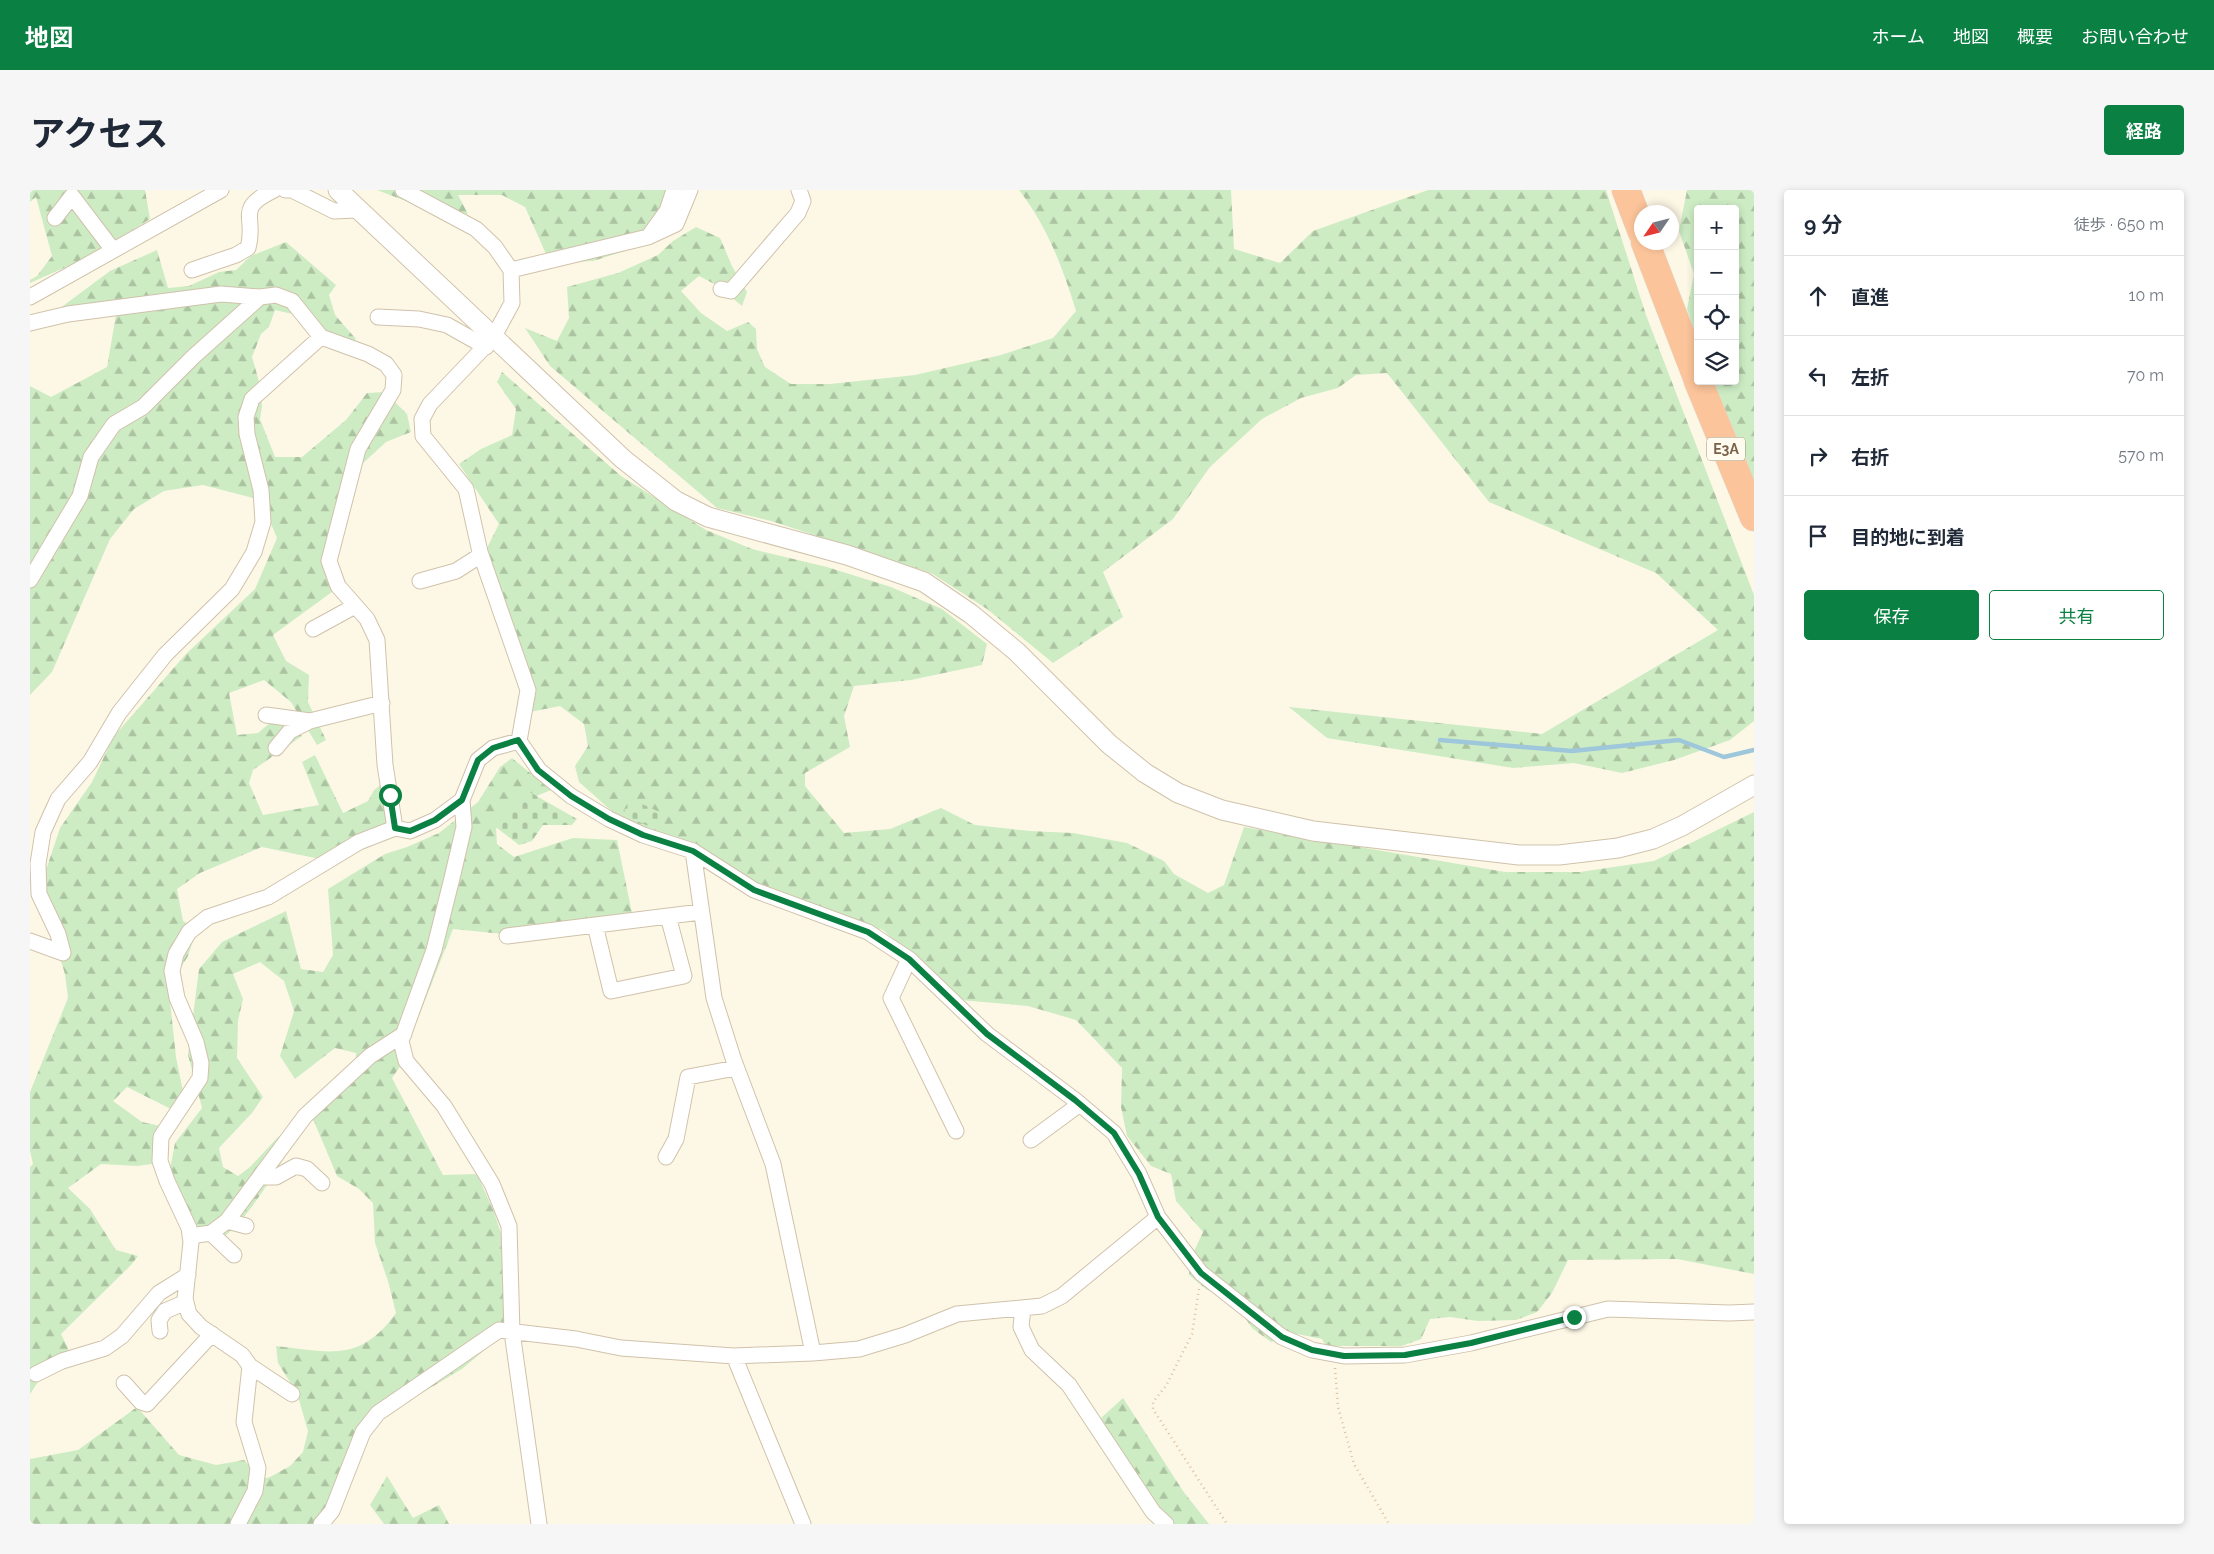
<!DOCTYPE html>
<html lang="ja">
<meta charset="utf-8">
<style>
body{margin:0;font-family:Raleway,"Noto Sans JP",sans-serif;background:#f6f6f7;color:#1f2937}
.controls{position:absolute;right:15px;top:15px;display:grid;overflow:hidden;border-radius:5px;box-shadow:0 2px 8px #0003}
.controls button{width:45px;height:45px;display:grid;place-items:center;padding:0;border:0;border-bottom:1px solid #e0e1e3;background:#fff;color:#1f2937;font:25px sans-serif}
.compass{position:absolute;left:1604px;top:15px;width:45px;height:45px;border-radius:50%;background:#fff;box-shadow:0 2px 8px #0003;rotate:235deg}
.stop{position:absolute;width:15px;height:15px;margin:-11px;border:4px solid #0b8043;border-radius:50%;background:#fff}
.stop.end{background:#0b8043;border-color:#fff;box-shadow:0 1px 5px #0008}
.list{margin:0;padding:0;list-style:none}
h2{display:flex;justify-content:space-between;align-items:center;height:65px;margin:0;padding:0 20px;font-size:21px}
h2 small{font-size:16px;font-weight:400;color:#747a83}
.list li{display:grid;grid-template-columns:32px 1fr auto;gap:15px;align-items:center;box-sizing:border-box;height:80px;padding:0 20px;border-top:1px solid #e0e1e3}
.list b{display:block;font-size:19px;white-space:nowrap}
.list em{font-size:16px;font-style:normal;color:#747a83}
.actions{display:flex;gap:10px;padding:15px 20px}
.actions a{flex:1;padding:11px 0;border:1px solid #0b8043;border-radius:5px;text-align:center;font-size:18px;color:#0b8043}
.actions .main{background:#0b8043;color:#fff}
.icon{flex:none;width:28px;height:28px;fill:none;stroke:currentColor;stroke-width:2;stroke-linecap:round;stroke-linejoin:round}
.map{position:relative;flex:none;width:1724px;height:1334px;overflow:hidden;border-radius:5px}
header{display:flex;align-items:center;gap:30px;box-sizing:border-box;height:70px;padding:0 25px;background:#0b8043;color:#fff}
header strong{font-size:24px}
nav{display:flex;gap:28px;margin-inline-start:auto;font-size:18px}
.intro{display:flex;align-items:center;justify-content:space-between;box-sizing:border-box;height:120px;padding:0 30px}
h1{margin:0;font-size:35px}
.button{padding:12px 22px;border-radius:5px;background:#0b8043;color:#fff;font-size:18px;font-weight:700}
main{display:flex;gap:30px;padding:0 30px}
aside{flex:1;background:#fff;border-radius:5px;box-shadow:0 2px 8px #0003}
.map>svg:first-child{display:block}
</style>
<header>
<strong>地図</strong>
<nav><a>ホーム</a><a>地図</a><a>概要</a><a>お問い合わせ</a></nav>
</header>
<div class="intro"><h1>アクセス</h1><a class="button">経路</a></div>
<main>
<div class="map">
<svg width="1724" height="1334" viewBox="0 0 1724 1334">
<defs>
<pattern id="forest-firs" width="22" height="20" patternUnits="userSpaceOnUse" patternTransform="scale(1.25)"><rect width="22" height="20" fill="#cdecc4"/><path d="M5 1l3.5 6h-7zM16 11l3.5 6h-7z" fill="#abc3a1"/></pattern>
<pattern id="cemetery-stones" width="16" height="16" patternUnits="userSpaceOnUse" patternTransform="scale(1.25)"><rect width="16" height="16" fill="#cdecc4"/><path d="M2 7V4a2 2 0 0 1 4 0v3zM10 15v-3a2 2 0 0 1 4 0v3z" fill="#abc3a1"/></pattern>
</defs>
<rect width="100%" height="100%" fill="#fdf8e6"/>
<!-- forest -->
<path fill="url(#forest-firs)" d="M0 0H115L120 29 61 66 0 93V90L7 86 22 66 6 7 0 12Z
M347 0H645L604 58 563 71 520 73 495 17 472 5H428L438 24 402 21Z
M989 0H1201L1204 59 1250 73 1283 41 1398 0H1576L1616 125 1724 405V531L1700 550 1644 570 1592 583 1544 573 1483 578 1297 548 1259 517 1512 544 1688 440 1626 383 1459 312 1357 183 1326 185 1308 198 1271 208 1232 229 1180 277 1143 329 1073 382 1093 427 1023 473 957 419 901 383 741 331 687 318 520 176 495 138 527 151 539 128 537 97 588 83 628 65 643 51 666 37 690 48 702 76 717 102 712 116 688 96 669 86 651 101 671 123 697 141 718 132 726 139 727 159 735 177 761 194H800L885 185 971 165 1023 148 1046 121C1033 78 1017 36 989 0Z
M1657 0H1724V304L1681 191H1705V19H1668V152L1657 119 1664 84 1649 41Z
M256 52 306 95 299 105 305 125 326 149 320 155 271 126 245 120 239 137 231 144 222 167 230 195 232 216 230 229 245 267H272L316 230 337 203 355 202 377 224 381 242 356 252 318 287 304 317 310 336 303 373 302 402 243 445 256 471 279 485 278 512 296 550 287 555 261 512 234 490 199 503 207 545 228 543 253 522 272 546 223 580 219 593 233 625 289 615 272 572 285 565 313 623 338 611 344 600 356 591 360 622 356 646 304 672 232 657 170 683 147 699 153 731 167 738 158 766 142 792 140 811 146 867 155 911 143 920 97 897 83 911 112 932 140 938 122 974 107 976 71 974 38 998 60 1019 86 1060 108 1066 101 1075 31 1144 44 1171 10 1189 0 1204V977L3 974 0 961V902L38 808 35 784 16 723 14 686 30 638 62 592 84 546 156 464 225 399 247 348 231 310 173 295 134 301 104 319 80 349 22 482 0 505V196L21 207 77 177 86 125 6 136 80 81 127 60 138 98 159 96 189 82 206 80 221 66Z
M472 182 591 286 676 340 722 359 797 377 861 397 912 419 957 454 952 475 881 490 824 496 814 526 820 557 775 583V596L814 643 860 639 911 618 945 635 1000 641 1043 643 1097 653 1134 671 1144 684 1178 703 1194 695 1214 637 1475 682H1550L1624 671 1724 622V1084L1647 1069 1538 1070 1522 1103 1507 1122 1486 1130 1448 1131 1420 1127 1400 1129 1391 1149 1372 1156H1296L1292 1149 1267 1144 1241 1152 1222 1138 1203 1110 1177 1100 1159 1085 1160 1070 1173 1042 1146 1011 1141 984 1121 976 1097 946 1091 917 1092 878 1046 830 998 816 930 810 853 740 729 707 685 668 594 632 549 592 545 576 558 556 554 534 530 516 500 522 451 370 469 334 429 274 451 259 482 245 486 219 467 192Z
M482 568 521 600 482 616 466 636 467 654 484 667 543 648 587 650 604 733 473 744 423 739 387 831 365 849 371 875 362 888 413 985 447 984 464 1022 478 1065 476 1142 432 1179 375 1213 354 1228 334 1248 300 1334H0V1269L48 1260 107 1217 149 1265 186 1275 214 1270 232 1289 240 1287 260 1276 273 1262 278 1241 267 1203 248 1173 246 1156C300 1162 330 1173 366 1123L358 1091 345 1053 343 1013 329 999 307 986 283 929 325 887 326 863 305 858 265 889 250 866 264 821 254 791 230 772 203 784 213 809 208 831 207 868 233 907 222 923 189 958 193 977 208 986 220 977 248 947 275 931C262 955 212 1044 187 1050 174 1053 166 1048 155 1041L140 979 145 953 172 918 158 865 169 779 192 752 256 721 271 779 293 782 303 765 298 699 355 664 377 657 409 643 448 612 470 577Z
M1093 1208 1153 1301 1179 1334H1139L1118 1306 1071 1228Z
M357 1286 383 1328 409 1315 419 1334H354L340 1315Z"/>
<!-- cemetery -->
<path fill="url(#cemetery-stones)" d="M496 600 547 629 542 635H513L502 651 489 655 463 635Z
M601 609 634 624 622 638 599 627 594 619Z"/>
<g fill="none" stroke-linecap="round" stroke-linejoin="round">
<!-- stream -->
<path stroke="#9fc7db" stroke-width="4.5" d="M1410 550 1542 561 1649 550 1694 567 1724 560"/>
<defs>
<path id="minor" d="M255 0H262L304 21 327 20
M373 0 446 39 465 57 481 80
M660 0 646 34 618 47 481 80 482 113 463 148 400 214 392 229 393 246 436 299 450 362 498 500 489 551 509 580 541 606 579 629 613 645 663 661 724 700 838 742 879 769 957 844 1045 910 1084 943 1109 984 1128 1027 1171 1083 1252 1147 1282 1160 1314 1166 1375 1165 1441 1153 1578 1119 1699 1123 1724 1122
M25 28 42 6 83 60
M619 46 637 21 644 0
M162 80 206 65 218 58C227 27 204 19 244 0
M691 99 701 101 768 23 773 11 769 0
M0 107 191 0
M348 127 389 129 417 135 456 157
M0 133 38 124 191 104 230 107 246 105 262 111 291 147 338 164 356 174 364 185 363 200 328 259 299 371 308 396 337 429 347 450 355 575 365 638
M0 390 50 306 61 267 84 234 113 217 163 167 230 107
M390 391 426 381 451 365
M283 439 325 416
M236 525 280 531
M489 551 463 558 448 570 432 610 434 637 422 688 404 760 371 851 376 871 414 916 462 994 479 1036 482 1142 509 1334
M246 558 260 541 280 531 352 513
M663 661 684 808 704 871 743 974 783 1163
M565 735 581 801 654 786 638 726
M477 746 671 722
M0 751 33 763 28 744 9 704 8 674 13 642 28 609 60 572 89 523 135 465 202 399 224 362 233 332 231 300 217 244 216 227 222 209 291 147
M879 769 861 808 926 941
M1001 950 1050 914
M636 967 646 949 658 887 706 878
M230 987H246L266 976 277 979 292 993
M197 1031 216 1036
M181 1043 204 1065
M160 1046 181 1043 197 1031 275 926 340 866 374 844
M993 1118 991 1137 1002 1160 1039 1195 1123 1322 1136 1334
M130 1141 129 1130 135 1121 156 1112
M704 1166 773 1334
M220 1176 262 1204
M6 1184 32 1171 75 1158 92 1146 129 1103 158 1085
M94 1193 111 1212 117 1214 182 1144
M208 1334 225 1301 228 1278 214 1232 220 1176 212 1165 171 1137 159 1124 155 1109 161 1052 159 1038 137 991 130 971 131 947 170 888 171 873 166 852 147 808 142 781 146 764 159 742 178 727 238 707 329 652 365 638 380 641 405 630 432 610
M291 1334 302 1321 333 1242 348 1223 469 1140 546 1149 591 1158 704 1166 783 1163 829 1159 875 1145 927 1124 1012 1116 1032 1106 1128 1027"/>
<path id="tertiary" d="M308 0 593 269 646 311 678 327 817 365 894 392 941 424 987 462 1079 554 1115 583 1148 603 1192 620 1283 641 1489 665H1529L1588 658 1623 649 1652 636 1724 595"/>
<path id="motorway" d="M1596 0 1612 42
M1615 52 1668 190
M1668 191 1724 327"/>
</defs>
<!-- minor casing -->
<use href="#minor" stroke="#d0c2ab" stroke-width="17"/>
<!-- tertiary casing -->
<use href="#tertiary" stroke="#d0c2ab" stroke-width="21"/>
<!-- motorway casing -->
<use href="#motorway" stroke="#dfd9d3" stroke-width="29"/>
<!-- path -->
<path stroke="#dac09f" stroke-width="2.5" stroke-dasharray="1 4" stroke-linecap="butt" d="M1169 1099 1162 1144 1136 1196 1123 1212V1219L1197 1334
M1305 1178 1308 1217 1324 1274 1359 1334"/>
<!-- minor -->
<use href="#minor" stroke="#fff" stroke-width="15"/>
<!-- tertiary -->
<use href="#tertiary" stroke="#fff" stroke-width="19"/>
<!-- motorway -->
<use href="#motorway" stroke="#fbc49a" stroke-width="28"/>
</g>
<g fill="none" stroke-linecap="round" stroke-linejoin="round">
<!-- route -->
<path stroke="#0b8043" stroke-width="6" d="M360 605 365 638 380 641 405 630 432 610 448 570 463 558 488 550 508 580 541 606 579 629 613 645 663 661 724 700 838 742 879 769 957 844 1045 910 1084 943 1109 984 1128 1027 1171 1083 1252 1147 1282 1160 1314 1166 1375 1165 1441 1153 1544 1127"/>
</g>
<g text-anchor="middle" stroke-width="5" stroke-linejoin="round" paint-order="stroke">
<!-- shield labels -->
<rect fill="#fffbee" stroke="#a1907a" stroke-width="1" x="1677" y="247.5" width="38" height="23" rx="4"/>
<g font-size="14" font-weight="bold" fill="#796249">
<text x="1696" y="264">E3A</text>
</g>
</g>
</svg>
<div class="controls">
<button>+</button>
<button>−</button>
<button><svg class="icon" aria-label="locate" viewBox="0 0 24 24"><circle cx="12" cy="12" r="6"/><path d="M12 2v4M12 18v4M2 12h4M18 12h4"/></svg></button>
<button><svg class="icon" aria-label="layers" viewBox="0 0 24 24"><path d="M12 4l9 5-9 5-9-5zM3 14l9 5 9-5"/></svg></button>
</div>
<svg class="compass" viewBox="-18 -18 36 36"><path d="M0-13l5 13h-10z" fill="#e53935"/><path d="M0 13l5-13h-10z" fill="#747a83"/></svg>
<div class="stop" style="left:360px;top:605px"></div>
<div class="stop end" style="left:1544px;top:1127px"></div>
</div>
<aside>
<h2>9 分<small>徒歩 · 650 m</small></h2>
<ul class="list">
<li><svg class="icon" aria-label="ahead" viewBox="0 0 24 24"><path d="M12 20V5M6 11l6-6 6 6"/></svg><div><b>直進</b></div><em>10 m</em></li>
<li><svg class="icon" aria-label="left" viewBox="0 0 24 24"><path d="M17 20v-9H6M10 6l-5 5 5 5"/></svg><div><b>左折</b></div><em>70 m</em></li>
<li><svg class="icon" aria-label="right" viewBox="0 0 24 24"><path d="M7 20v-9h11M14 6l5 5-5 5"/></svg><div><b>右折</b></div><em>570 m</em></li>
<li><svg class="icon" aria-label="arrive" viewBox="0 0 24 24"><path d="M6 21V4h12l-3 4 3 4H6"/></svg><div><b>目的地に到着</b></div></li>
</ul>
<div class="actions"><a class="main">保存</a><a>共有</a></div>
</aside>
</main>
